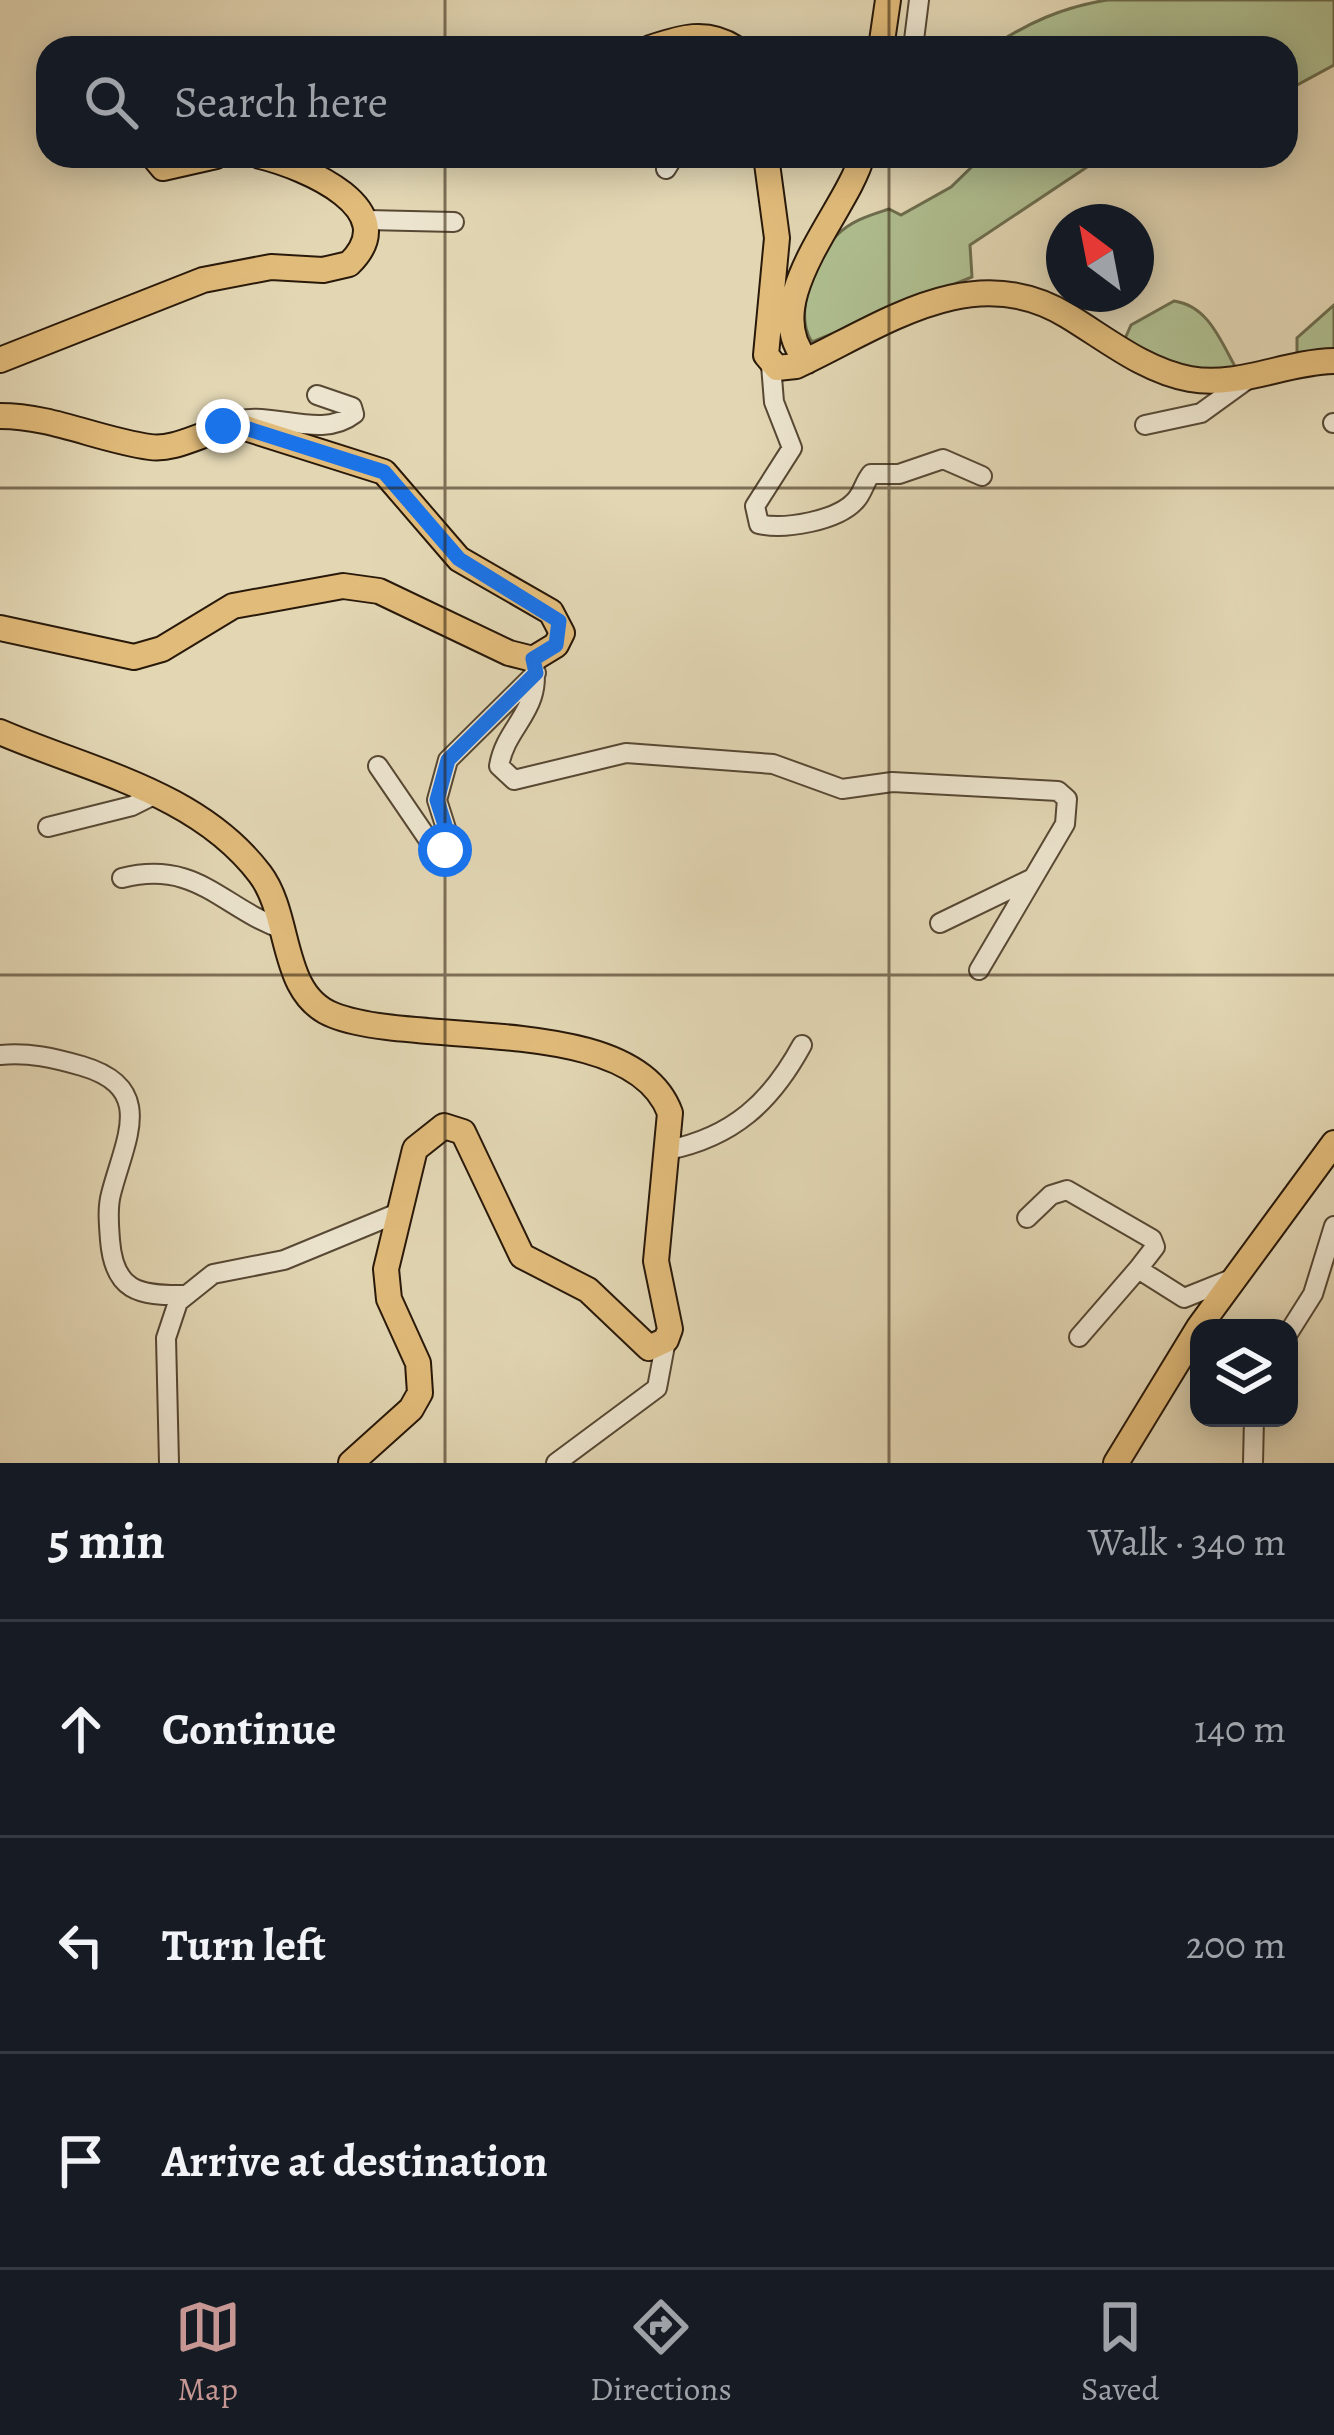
<!DOCTYPE html>
<meta charset="utf-8">
<style>
body{margin:0;font-family:Alegreya,serif;background:#242831;color:#f1f3f6}
.controls{position:absolute;right:36px;bottom:36px;display:grid;overflow:hidden;border-radius:24px;box-shadow:0 6px 30px #0003}
.controls button{width:108px;height:108px;display:grid;place-items:center;padding:0;border:0;border-bottom:3px solid #363941;background:#171b24;color:#f1f3f6;font:60px sans-serif}
.compass{position:absolute;left:1046px;top:204px;width:108px;height:108px;border-radius:50%;background:#171b24;box-shadow:0 6px 30px #0003;rotate:328deg}
.stop{position:absolute;width:36px;height:36px;margin:-27px;border:9px solid #1a73e8;border-radius:50%;background:#fff}
.stop.end{background:#1a73e8;border-color:#fff;box-shadow:0 3px 12px #0008}
.list{margin:0;padding:0;list-style:none}
h2{display:flex;justify-content:space-between;align-items:center;height:156px;margin:0;padding:0 48px;font-size:51px}
h2 small{font-size:39px;font-weight:400;color:#9ea1a6}
.list li{display:grid;grid-template-columns:78px 1fr auto;gap:36px;align-items:center;box-sizing:border-box;height:216px;padding:0 48px;border-top:3px solid #363941}
.list b{display:block;font-size:45px;white-space:nowrap}
.list em{font-size:39px;font-style:normal;color:#9ea1a6}
.icon{flex:none;width:66px;height:66px;fill:none;stroke:currentColor;stroke-width:2;stroke-linecap:round;stroke-linejoin:round}
.map{position:relative;flex:none;width:1334px;height:1463px;overflow:hidden}
.search{position:absolute;background:#171b24;box-shadow:0 6px 30px #0003;left:36px;right:36px;top:36px;height:132px;display:flex;align-items:center;gap:30px;box-sizing:border-box;padding:0 42px;border-radius:36px;color:#9ea1a6;font-size:45px}
.sheet{height:804px;background:#171b24}
nav{display:flex;justify-content:space-around;align-items:center;box-sizing:border-box;height:168px;border-top:3px solid #363941;background:#171b24;font-size:33px;color:#9ea1a6}
nav a{display:grid;justify-items:center;gap:6px}
nav .on{color:#c59692}
.map>svg:first-child{display:block}
</style>
<div class="map">
<svg width="1334" height="1463" viewBox="0 0 1334 1463">
<rect width="100%" height="100%" fill="#e2d6b3"/>
<filter id="stains"><feTurbulence type="fractalNoise" baseFrequency=".00167" numOctaves="4"/><feColorMatrix values="0 0 0 0 .2 0 0 0 0 .09 0 0 0 0 .02 0 0 0 .5 -.17"/></filter>
<radialGradient id="worn" r=".72"><stop offset=".6" stop-color="#630" stop-opacity="0"/><stop offset="1" stop-color="#630" stop-opacity=".3"/></radialGradient>
<!-- green -->
<path fill="#afbe90" stroke="#6c6c4d" stroke-width="3" d="M1107 0H1334V65L1286 91V48H990C1027 23 1063 7 1107 0Z
M983 156H1114L1090 165 970 245 972 277 812 342C793 314 815 256 837 235 852 220 871 215 889 209L901 215 951 187Z
M1174 301C1209 306 1221 342 1237 370L1199 376 1124 341 1131 325Z
M1334 305V351L1297 354V338Z"/>
<g fill="none" stroke-linecap="round" stroke-linejoin="round">
<defs>
<path id="minor" d="M913 48 919 0
M666 169 674 156
M367 220 454 222
M771 365 774 402 792 448 755 506 759 524C784 530 838 521 856 500 863 492 864 483 871 474H899L943 459 982 476
M1333 423H1334
M227 424C267 406 318 442 354 414L352 407 317 395
M1145 425 1201 413 1248 379
M533 659C544 711 506 724 499 766L514 780 626 753 773 764 842 789 892 782 1058 791 1067 799 1065 824 979 970
M378 766 434 848 445 850 450 841 437 800 448 760 536 673
M48 827 132 806 156 794
M122 878C198 859 222 909 285 930
M940 923 1033 878
M0 1055C29 1052 54 1058 82 1066 157 1088 125 1139 111 1194 107 1209 109 1225 110 1240 114 1291 138 1296 185 1295
M668 1150C733 1137 771 1102 802 1045
M1027 1218 1051 1195 1067 1190 1152 1239 1155 1247 1138 1269
M1289 1332 1313 1294 1334 1226
M1079 1337 1138 1269 1184 1298 1234 1278
M169 1463 166 1338 178 1302 213 1274 284 1260 398 1213
M556 1463 657 1388 666 1340
M1253 1463 1254 1418"/>
<path id="major" d="M650 48C680 38 706 29 735 48
M881 48 888 0
M153 156 163 168 216 156
M766 156 777 238 766 355 777 368 796 366C882 326 973 257 1068 316 1106 339 1145 371 1190 379 1238 388 1285 362 1334 361
M0 360 203 280 271 267 323 270 349 264C406 209 305 167 260 156
M807 361C755 303 847 212 862 156
M0 416C52 416 99 440 150 447 181 451 210 426 242 427L384 472 459 559 551 612 562 633 556 645 533 659 509 653 379 591 343 586 233 606 162 649 134 657 0 628
M0 732C90 771 198 792 260 874 292 916 279 994 333 1015 415 1048 633 1012 670 1113L656 1261 670 1329 666 1340 649 1348 588 1290 522 1256 463 1132 444 1126 415 1149 386 1269 389 1299 418 1363 420 1393 411 1409 351 1463
M1116 1463 1199 1327 1334 1143"/>
</defs>
<!-- minor casing -->
<use href="#minor" stroke="#574834" stroke-width="22"/>
<!-- major casing -->
<use href="#major" stroke="#29190a" stroke-width="28"/>
<!-- minor -->
<use href="#minor" stroke="#ece4ce" stroke-width="18"/>
<!-- major -->
<use href="#major" stroke="#e1bb7a" stroke-width="24"/>
</g>
<g fill="none" stroke-linecap="round" stroke-linejoin="round">
<!-- route -->
<path stroke="#1a73e8" stroke-width="15" d="M223 426 242 427 384 472 459 559 559 621 556 645 533 659 536 673 448 760 437 800 450 841 445 850"/>
</g>
<!-- grid -->
<path fill="none" stroke="#29190a" stroke-width="3" stroke-opacity="0.55" d="M445 0V48M889 0V48M445 156V1463M889 156V1463M0 488H1334M0 975H1334"/>
<rect width="100%" height="100%" filter="url(#stains)"/>
<rect width="100%" height="100%" fill="url(#worn)"/>
</svg>
<div class="controls">
<button><svg class="icon" aria-label="layers" viewBox="0 0 24 24"><path d="M12 4l9 5-9 5-9-5zM3 14l9 5 9-5"/></svg></button>
</div>
<svg class="compass" viewBox="-18 -18 36 36"><path d="M0-13l5 13h-10z" fill="#e53935"/><path d="M0 13l5-13h-10z" fill="#9ea1a6"/></svg>
<div class="stop" style="left:445px;top:850px"></div>
<div class="stop end" style="left:223px;top:426px"></div>
<div class="search"><svg class="icon" aria-label="search" viewBox="0 0 24 24"><circle cx="10" cy="10" r="6"/><path d="M15 15l6 6"/></svg>Search here</div>
</div>
<section class="sheet">
<h2>5 min<small>Walk · 340 m</small></h2>
<ul class="list">
<li><svg class="icon" aria-label="ahead" viewBox="0 0 24 24"><path d="M12 20V5M6 11l6-6 6 6"/></svg><div><b>Continue</b></div><em>140 m</em></li>
<li><svg class="icon" aria-label="left" viewBox="0 0 24 24"><path d="M17 20v-9H6M10 6l-5 5 5 5"/></svg><div><b>Turn left</b></div><em>200 m</em></li>
<li><svg class="icon" aria-label="arrive" viewBox="0 0 24 24"><path d="M6 21V4h12l-3 4 3 4H6"/></svg><div><b>Arrive at destination</b></div></li>
</ul>
</section>
<nav>
<a class="on"><svg class="icon" aria-label="map" viewBox="0 0 24 24"><path d="M3 6l6-2 6 2 6-2v14l-6 2-6-2-6 2zM9 4v14M15 6v14"/></svg>Map</a>
<a><svg class="icon" aria-label="directions" viewBox="0 0 24 24"><path d="M12 3l9 9-9 9-9-9zM9 14v-3h6M13 9l2 2-2 2"/></svg>Directions</a>
<a><svg class="icon" aria-label="saved" viewBox="0 0 24 24"><path d="M7 4h10v16l-5-4-5 4z"/></svg>Saved</a>
</nav>
